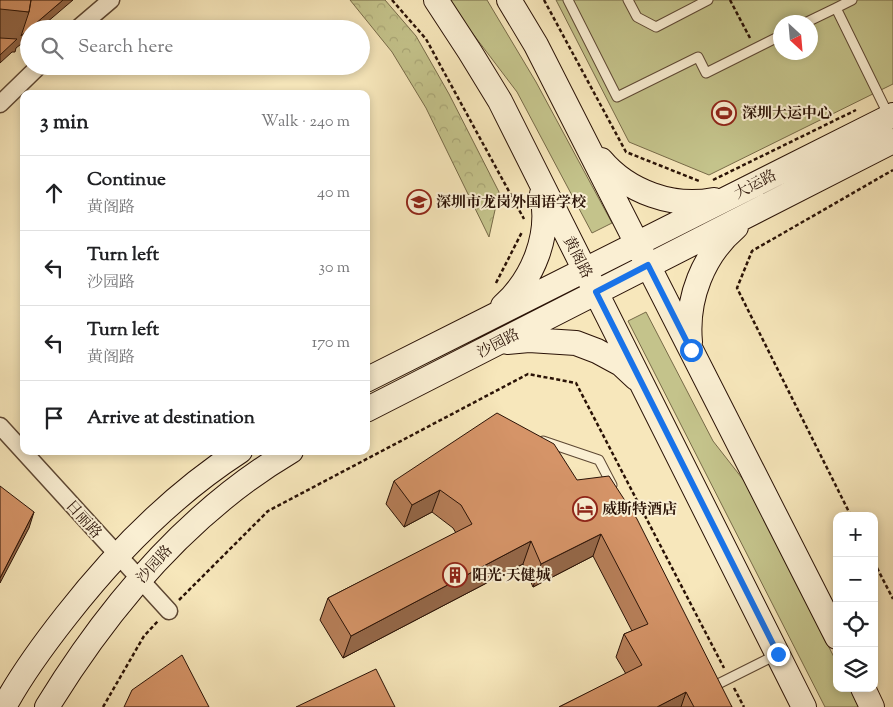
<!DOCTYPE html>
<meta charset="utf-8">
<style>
body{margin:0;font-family:"Sorts Mill Goudy","Noto Serif SC",serif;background:#f2f2f2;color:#202124}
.controls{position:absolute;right:15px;bottom:15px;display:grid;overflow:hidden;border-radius:10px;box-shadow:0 2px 8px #0003}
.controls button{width:45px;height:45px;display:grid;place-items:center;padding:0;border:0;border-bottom:1px solid #e0e0e0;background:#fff;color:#202124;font:25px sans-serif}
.compass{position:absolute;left:773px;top:15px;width:45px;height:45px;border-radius:50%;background:#fff;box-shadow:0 2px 8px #0003;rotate:154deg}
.stop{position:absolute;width:15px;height:15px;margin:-11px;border:4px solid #1a73e8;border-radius:50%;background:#fff}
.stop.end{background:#1a73e8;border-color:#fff;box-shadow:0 1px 5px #0008}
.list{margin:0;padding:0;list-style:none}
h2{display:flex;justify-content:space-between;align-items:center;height:65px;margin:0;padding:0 20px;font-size:21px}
h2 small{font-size:16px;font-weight:400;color:#757577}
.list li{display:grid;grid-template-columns:32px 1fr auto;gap:15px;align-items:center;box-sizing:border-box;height:75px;padding:0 20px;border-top:1px solid #e0e0e0}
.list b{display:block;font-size:19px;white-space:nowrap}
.list p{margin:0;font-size:16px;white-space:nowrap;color:#757577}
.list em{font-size:16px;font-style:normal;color:#757577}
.icon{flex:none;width:28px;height:28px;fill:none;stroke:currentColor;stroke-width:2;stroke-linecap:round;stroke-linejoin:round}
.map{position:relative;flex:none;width:893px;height:707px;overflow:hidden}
.search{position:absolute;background:#fff;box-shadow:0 2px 8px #0003;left:20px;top:20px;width:350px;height:55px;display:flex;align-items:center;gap:12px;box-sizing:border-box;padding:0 18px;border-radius:28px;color:#757577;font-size:19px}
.panel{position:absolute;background:#fff;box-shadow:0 2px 8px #0003;left:20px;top:90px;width:350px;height:365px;border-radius:10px}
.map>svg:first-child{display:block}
</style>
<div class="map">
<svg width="893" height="707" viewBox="0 0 893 707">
<defs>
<pattern id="forest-crowns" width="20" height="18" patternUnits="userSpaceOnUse" patternTransform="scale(1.25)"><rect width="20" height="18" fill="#c4c38b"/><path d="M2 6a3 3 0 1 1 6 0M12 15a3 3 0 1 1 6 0" fill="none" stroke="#a9a676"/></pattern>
</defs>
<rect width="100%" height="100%" fill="#f7e7bb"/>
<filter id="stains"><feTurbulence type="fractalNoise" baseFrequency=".004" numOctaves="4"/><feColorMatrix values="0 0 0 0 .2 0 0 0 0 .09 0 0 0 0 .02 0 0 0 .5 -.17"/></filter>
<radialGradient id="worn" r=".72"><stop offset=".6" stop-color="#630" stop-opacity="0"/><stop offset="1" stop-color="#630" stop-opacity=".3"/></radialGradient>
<!-- forest -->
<path fill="url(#forest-crowns)" stroke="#776a48" d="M350 0H385L416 36 449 94 499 192 489 237 426 108 392 52Z"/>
<!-- garden -->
<path fill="#c4c38b" stroke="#776a48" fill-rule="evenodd" d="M450 0H487L536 82 612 223 592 233 517 92 470 30Z
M556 0H893V84L709 175 629 142ZM780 22H810V52H780Z
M646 312 713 441 745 482 837 663V688H850L859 707H825L628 321Z"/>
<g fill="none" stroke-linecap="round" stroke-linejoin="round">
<defs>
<path id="lane" d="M568 0 617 97 698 57 706 73 780 36
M628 0 637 17 656 27 708 0
M852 0 836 8 889 116
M807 22 836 8
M543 441 599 460 612 485
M712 687 778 654"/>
<path id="street" d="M77 29 111 0
M0 104 39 66
M0 426 169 611"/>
<path id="secondary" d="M436 0 470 52 500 101 804 707
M509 0 536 45 837 637
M601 160C628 192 673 208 714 200
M503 306C533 279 551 235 542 194
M507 342 529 340 576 343 597 351 621 364 636 378
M690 342C686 299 703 255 736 227
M366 380 893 115
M366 410 893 141
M863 688 872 707
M4 707C21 675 44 644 66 616 116 552 172 495 240 451
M47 707C109 606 188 512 291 451"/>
</defs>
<!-- lane casing -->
<use href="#lane" stroke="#5d4733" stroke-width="11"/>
<!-- street casing -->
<use href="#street" stroke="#5d4733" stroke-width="19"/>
<!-- secondary casing -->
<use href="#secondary" stroke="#2a1206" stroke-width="26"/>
<!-- path -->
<path stroke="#2a1206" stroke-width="2.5" stroke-dasharray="4 2.5" stroke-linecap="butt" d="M392 0 426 39 524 219
M544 0 626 152 699 181
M730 0 750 38
M713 180 856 110
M496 283 522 232
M851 516 737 288 752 251 893 170
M874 562 893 599
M179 600 268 511 528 374 576 383 724 668
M734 688 744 707
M103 707 144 636 158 621"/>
<!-- lane -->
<use href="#lane" stroke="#faefd3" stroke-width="9"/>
<!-- street -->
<use href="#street" stroke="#faefd3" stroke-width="16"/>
<!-- secondary -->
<use href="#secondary" stroke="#faefd3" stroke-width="24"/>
</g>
<!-- wall -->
<path fill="#b77f59" stroke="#2a1206" d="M577 480 732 707H559L626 674 616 657 624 634 632 631 593 556 533 587 523 564 343 658 320 620 328 598 456 533 453 528 432 512 404 527 386 504 394 481Z"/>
<!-- shaded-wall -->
<path fill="#956849" stroke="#2a1206" d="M63 0H73L39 29H29Z
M0 8 29 12V38L16 48 15 52H12L0 63Z
M440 490 432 512 404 527 412 505Z
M34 512 29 528 0 583V578Z
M601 534 593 556 533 587 541 564Z
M531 541 523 564 343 658 351 636Z
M686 692 681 707H657Z"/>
<!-- building -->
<path fill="#d59468" stroke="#2a1206" d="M0 0H31L29 12 0 9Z
M31 0H63L21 36 29 12Z
M0 38 17 39 0 55Z
M497 413 554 444 577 480 609 476 637 519 732 707H694L686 692 657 707H559L642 665 624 634 648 624 601 534 541 564 531 541 351 636 328 598 472 524 461 505 440 490 412 505 394 481Z
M0 486 34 512 0 578Z
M182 655 209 707H124L132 690Z
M376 669 395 707H296Z"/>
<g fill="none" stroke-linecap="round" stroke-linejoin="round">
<!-- route -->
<path stroke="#1a73e8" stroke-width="6" d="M691 350 648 265 596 292 778 654"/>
</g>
<!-- icons -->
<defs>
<symbol id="stadium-ring" viewBox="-11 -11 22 22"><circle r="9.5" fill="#faefd3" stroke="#8f2418" stroke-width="1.5"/><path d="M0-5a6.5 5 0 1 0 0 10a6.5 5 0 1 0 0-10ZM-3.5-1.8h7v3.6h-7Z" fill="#8f2418"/></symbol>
<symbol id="school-ring" viewBox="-11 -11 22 22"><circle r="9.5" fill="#faefd3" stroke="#8f2418" stroke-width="1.5"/><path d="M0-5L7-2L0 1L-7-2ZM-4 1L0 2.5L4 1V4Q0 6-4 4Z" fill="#8f2418"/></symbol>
<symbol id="hotel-ring" viewBox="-11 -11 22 22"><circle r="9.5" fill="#faefd3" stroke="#8f2418" stroke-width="1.5"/><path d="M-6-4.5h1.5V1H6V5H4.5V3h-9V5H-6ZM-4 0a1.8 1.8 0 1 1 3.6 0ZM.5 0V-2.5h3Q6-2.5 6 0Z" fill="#8f2418"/></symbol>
<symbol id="building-ring" viewBox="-11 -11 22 22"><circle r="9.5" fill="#faefd3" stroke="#8f2418" stroke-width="1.5"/><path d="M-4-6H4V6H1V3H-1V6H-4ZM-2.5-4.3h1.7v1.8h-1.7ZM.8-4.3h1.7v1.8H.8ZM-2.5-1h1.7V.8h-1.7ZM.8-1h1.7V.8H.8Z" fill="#8f2418"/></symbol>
</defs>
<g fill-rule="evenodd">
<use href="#stadium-ring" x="710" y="99" width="28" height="28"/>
<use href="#school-ring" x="405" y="188" width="28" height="28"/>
<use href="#hotel-ring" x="571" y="495" width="28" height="28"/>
<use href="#building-ring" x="441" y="561" width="28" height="28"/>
</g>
<g text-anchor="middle" stroke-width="4" stroke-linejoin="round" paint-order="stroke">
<!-- poi labels -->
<g font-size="15" font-weight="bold" fill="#2a1206" stroke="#faefd3" text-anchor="start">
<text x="742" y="118">深圳大运中心</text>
<text x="436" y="207">深圳市龙岗外国语学校</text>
<text x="602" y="514">威斯特酒店</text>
<text x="472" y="580">阳光·天健城</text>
</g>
<!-- street labels -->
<g font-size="15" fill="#2a1206" stroke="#faefd3">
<text transform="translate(755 184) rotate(-27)" y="5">大运路</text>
<text transform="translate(578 257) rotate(63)" y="5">黄阁路</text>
<text transform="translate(498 343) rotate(-27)" y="5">沙园路</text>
<text transform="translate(84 519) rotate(48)" y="5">日丽路</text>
<text transform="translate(154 564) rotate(-48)" y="5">沙园路</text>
</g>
</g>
<rect width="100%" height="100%" filter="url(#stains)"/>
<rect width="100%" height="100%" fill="url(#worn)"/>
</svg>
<div class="controls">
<button>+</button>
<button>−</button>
<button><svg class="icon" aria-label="locate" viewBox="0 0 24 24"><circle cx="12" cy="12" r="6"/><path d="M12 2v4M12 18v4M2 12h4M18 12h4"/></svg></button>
<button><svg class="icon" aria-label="layers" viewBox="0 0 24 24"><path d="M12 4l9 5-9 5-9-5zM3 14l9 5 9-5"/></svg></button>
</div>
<svg class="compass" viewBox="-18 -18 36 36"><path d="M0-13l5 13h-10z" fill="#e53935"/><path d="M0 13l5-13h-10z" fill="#757577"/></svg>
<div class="stop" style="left:691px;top:350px"></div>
<div class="stop end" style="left:778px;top:654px"></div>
<div class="search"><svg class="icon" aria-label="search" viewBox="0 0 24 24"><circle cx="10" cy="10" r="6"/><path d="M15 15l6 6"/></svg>Search here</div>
<section class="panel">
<h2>3 min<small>Walk · 240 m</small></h2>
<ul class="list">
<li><svg class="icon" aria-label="ahead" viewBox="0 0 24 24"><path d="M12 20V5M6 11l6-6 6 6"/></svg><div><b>Continue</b><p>黄阁路</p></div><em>40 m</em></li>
<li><svg class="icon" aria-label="left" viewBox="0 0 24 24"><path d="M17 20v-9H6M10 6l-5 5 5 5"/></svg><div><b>Turn left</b><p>沙园路</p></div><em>30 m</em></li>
<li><svg class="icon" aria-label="left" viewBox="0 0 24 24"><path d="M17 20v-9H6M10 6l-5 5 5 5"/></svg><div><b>Turn left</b><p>黄阁路</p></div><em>170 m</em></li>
<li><svg class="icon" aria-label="arrive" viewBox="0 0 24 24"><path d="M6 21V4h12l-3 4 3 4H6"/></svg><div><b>Arrive at destination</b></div></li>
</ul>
</section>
</div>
